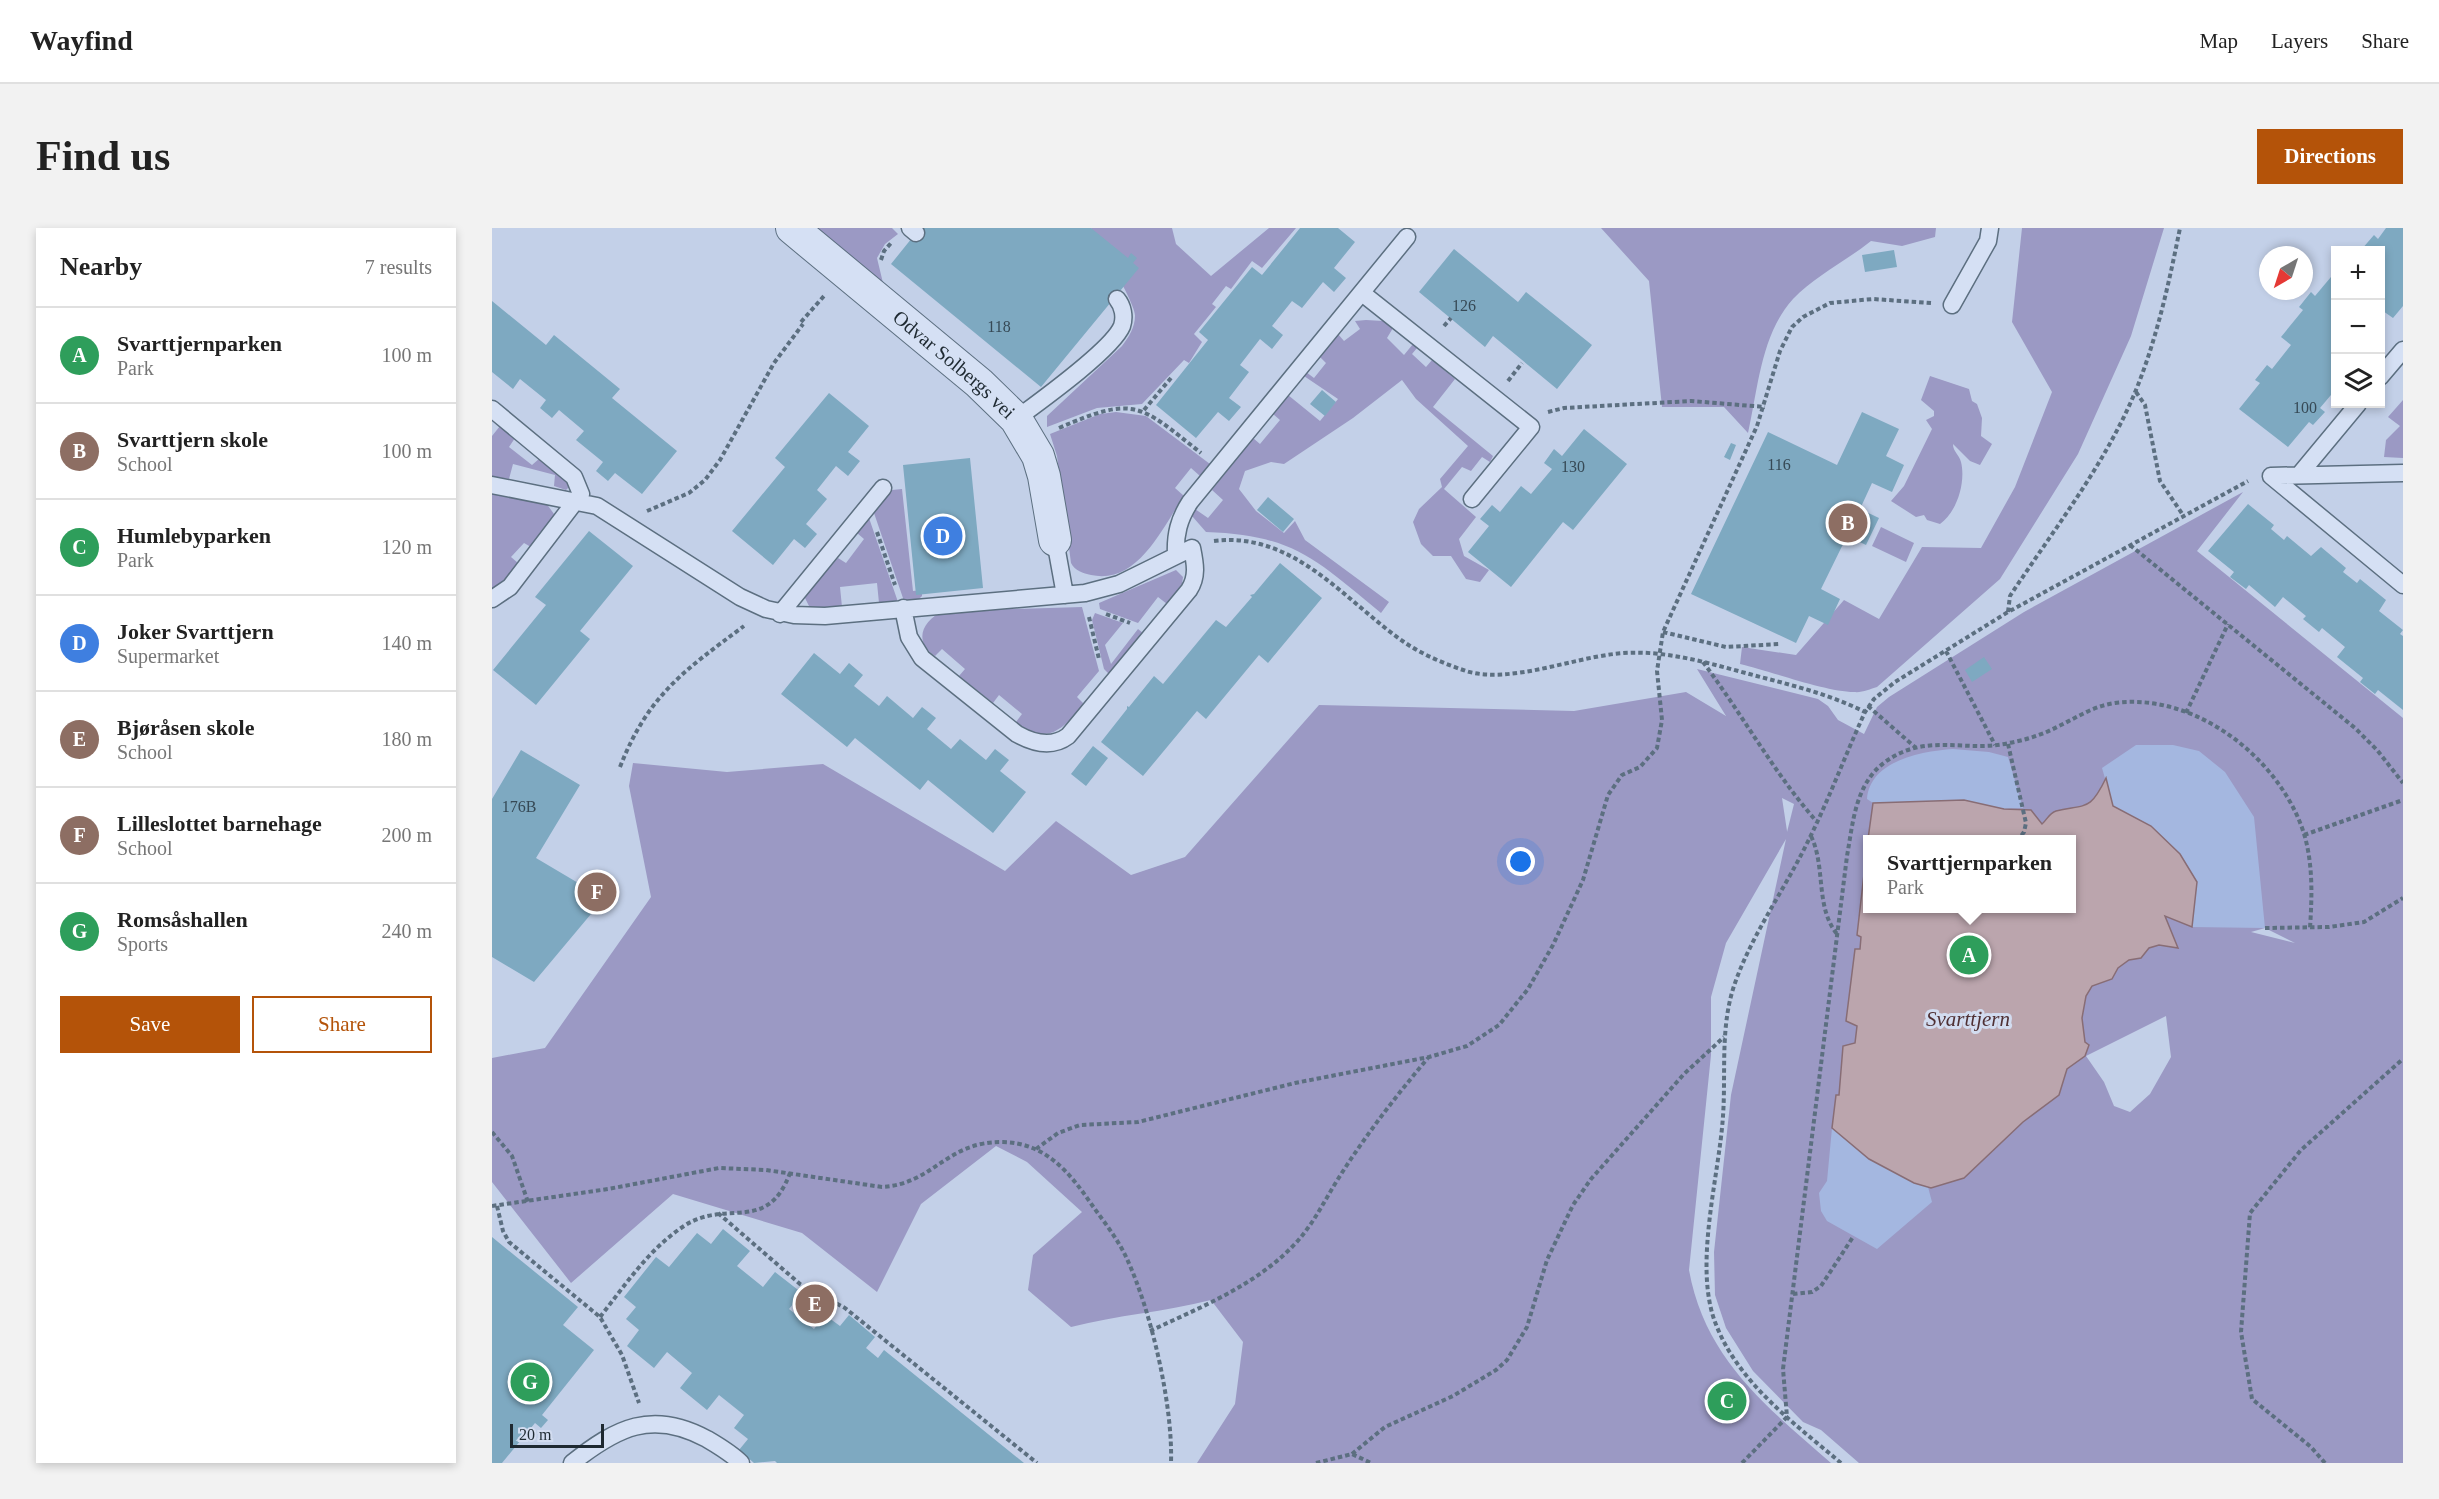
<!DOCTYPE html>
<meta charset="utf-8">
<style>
body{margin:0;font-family:Georgia,serif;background:#f2f2f2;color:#222}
.controls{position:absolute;right:18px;top:18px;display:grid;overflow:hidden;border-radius:0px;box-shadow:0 3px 9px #0003}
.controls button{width:54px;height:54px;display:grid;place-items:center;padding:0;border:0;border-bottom:2px solid #e0e0e0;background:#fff;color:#222;font:30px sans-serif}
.compass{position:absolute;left:1767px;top:18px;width:54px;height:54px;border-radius:50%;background:#fff;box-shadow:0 3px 9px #0003;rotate:219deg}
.scale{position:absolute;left:18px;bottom:15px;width:94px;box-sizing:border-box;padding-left:6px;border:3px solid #1e2931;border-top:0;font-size:16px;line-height:21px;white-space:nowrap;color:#1e2931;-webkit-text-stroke:4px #d2dcf0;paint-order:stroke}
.you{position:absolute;left:1029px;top:634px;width:21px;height:21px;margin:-15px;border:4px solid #fff;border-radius:50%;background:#1a73e8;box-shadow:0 0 0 9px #1a73e833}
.badge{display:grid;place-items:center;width:39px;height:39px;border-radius:50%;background:#b45309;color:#fff;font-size:20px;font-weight:700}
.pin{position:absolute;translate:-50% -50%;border:3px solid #fff;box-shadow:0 2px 6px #0006}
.popup{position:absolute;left:1371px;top:607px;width:213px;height:78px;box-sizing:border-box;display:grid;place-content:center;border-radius:0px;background:#fff;filter:drop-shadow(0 2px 4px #0005);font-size:20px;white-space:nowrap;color:#767676}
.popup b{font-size:22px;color:#222}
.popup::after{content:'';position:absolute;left:50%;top:100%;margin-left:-12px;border:12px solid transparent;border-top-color:#fff}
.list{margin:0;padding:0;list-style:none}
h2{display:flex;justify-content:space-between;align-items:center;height:78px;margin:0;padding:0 24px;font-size:26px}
h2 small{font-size:20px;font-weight:400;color:#767676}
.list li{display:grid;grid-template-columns:39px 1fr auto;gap:18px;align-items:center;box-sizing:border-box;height:96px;padding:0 24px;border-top:2px solid #e0e0e0}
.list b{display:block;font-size:22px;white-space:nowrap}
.list p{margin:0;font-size:20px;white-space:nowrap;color:#767676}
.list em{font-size:20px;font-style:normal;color:#767676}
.actions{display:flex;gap:12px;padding:18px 24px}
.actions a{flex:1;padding:14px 0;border:2px solid #b45309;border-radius:0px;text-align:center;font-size:21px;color:#b45309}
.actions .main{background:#b45309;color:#fff}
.icon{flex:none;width:33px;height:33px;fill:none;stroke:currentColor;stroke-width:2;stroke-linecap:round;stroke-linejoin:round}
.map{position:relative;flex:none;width:1911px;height:1235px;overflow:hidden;border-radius:0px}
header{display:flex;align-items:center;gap:36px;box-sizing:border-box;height:84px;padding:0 30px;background:#fff;border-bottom:2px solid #e0e0e0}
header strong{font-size:28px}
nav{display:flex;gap:33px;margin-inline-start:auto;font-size:21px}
.intro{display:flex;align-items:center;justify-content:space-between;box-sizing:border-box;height:144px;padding:0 36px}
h1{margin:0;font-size:42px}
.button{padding:15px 27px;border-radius:0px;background:#b45309;color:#fff;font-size:21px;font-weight:700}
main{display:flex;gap:36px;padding:0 36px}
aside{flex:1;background:#fff;border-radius:0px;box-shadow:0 3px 9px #0003}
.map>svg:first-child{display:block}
</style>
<header>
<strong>Wayfind</strong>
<nav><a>Map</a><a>Layers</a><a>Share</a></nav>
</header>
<div class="intro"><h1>Find us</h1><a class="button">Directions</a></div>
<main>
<aside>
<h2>Nearby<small>7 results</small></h2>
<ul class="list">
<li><span class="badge" style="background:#2e9e5b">A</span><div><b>Svarttjernparken</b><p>Park</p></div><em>100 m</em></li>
<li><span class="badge" style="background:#8d6e63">B</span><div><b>Svarttjern skole</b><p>School</p></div><em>100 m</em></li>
<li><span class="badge" style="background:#2e9e5b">C</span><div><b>Humlebyparken</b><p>Park</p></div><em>120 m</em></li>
<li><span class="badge" style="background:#3f7fe0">D</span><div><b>Joker Svarttjern</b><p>Supermarket</p></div><em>140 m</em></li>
<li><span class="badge" style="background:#8d6e63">E</span><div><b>Bjøråsen skole</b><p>School</p></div><em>180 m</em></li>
<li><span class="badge" style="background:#8d6e63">F</span><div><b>Lilleslottet barnehage</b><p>School</p></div><em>200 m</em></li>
<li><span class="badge" style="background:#2e9e5b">G</span><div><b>Romsåshallen</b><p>Sports</p></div><em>240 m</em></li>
</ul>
<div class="actions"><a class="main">Save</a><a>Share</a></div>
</aside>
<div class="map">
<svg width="1911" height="1235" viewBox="0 0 1911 1235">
<rect width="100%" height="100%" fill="#c3d0e8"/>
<!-- green -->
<path fill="#9b99c4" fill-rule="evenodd" d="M320 0H400L406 6 393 16 385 30 391 55Z
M599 0H680L684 16 719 48 777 0H804L770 40 760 33 739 61 734 58 720 76 724 79 702 106 710 114 697 135 692 132 650 176 605 180 555 199V188L630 118C637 109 643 99 643 88 644 76 607 16 599 0Z
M1109 0H1444L1443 9 1410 18 1379 13C1354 33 1323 48 1301 71 1269 106 1266 161 1256 205L1232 179H1170L1157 53Z
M1530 0H1672L1639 108 1586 226 1508 351 1385 459C1378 461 1370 465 1362 464 1334 464 1278 443 1248 436L1250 419 1304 427 1352 372 1387 391 1430 319 1489 320 1523 259 1560 164 1520 94Z
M874 92 891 93 901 100 895 110 912 127 921 116 925 120 920 126 934 139 940 132 963 151 941 179 1001 228 998 234 990 229 979 243 970 239 952 261 984 289 967 311 972 328 997 342 988 354 974 351 959 328H941L929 316 921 294 927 281 950 259 948 251 976 218 924 171 910 152 861 190 792 236 779 234 753 243 747 261 764 283 792 305 803 293 813 312 897 374 889 385C824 332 803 307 714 304L700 288 703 281 716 290 731 272 720 262 761 210 768 216 788 192 781 186 796 167 828 193 846 171 812 148 814 144 822 150 834 135 827 128 846 106 852 113 868 101 863 93Z
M1438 148 1477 161 1480 173 1485 176 1490 190 1489 208 1500 216 1488 237 1478 233 1461 216C1461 224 1467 226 1469 234 1474 254 1465 284 1448 296L1435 292 1432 287 1424 289 1399 273 1412 258 1440 201 1434 192 1442 188V183L1429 172Z
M1911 172V230L1892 229 1894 212 1908 198 1896 189Z
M624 184 654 188 718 236 708 248 699 240 683 260 692 268C670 300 646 357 599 347 591 345 583 343 579 335L565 228 558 206 608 186Z
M8 198 23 210 17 219 40 237 48 230 76 254 77 259 74 262 62 258 63 247 21 236 17 251 0 249V208Z
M410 261 421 363 430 362V368L426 372 412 373 382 285 400 262Z
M0 264 54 275 62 286 60 293 39 319 32 315 19 329 26 335 11 354 0 361Z
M1751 264 1705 323 1911 490V1235H1367L1329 1202 1311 1194 1261 1143 1234 1100 1223 1067 1222 1024 1239 867 1294 611 1234 715 1219 769V827L1197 1042C1213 1131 1275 1179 1339 1235H705L743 1176 751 1114 719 1072C673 1084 625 1087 579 1099L536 1062 541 1027 590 984 535 934 504 918 429 976 385 1064 310 1005 181 966 79 1055 0 954V830L53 820 159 669 137 558 141 535 235 544 331 536 513 643 564 593 639 647 693 629 827 477 1082 483 1194 464 1234 488 1205 441 1326 471 1336 478 1346 492 1372 506 1385 479 1397 469 1532 384ZM1290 570 1302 576 1295 604V603ZM1375 612H1579V680H1375ZM1773 700 1803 715 1759 704ZM1674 788 1679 829 1658 866 1638 884 1622 878 1612 854 1594 828Z
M377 290 406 374 387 375 385 355 348 359 350 379 318 380 313 370 316 364 346 330 354 335 372 311 365 305Z
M1389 299 1422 315 1414 334 1380 318Z
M684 342 691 349 690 356 675 376 666 369 646 395 608 381 607 375Z
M590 379 607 443 585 469 592 476C571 501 555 519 524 494L530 486 507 467 501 475 467 448 473 441 450 421 443 428C421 414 430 392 452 383Z
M603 385 631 395 613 417 619 436 646 401 651 405 617 446 612 441 600 392Z"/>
<!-- sand -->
<path fill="#a4b7e0" d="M1644 517H1681L1707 523 1733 544 1762 589 1773 700 1700 699 1705 654 1688 626 1659 598 1621 578 1610 540Z
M1461 521 1497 524 1516 529 1531 580 1512 581 1472 572 1381 575 1375 571C1378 532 1431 523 1461 521Z
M1340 900 1377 931 1436 959 1440 974 1385 1021 1335 993 1329 983 1327 965 1335 953Z"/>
<!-- water -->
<path fill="#bba5ad" stroke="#886d75" stroke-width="1.5" d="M1614 550 1621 578 1659 598 1688 626 1705 654 1700 699 1673 688 1686 720 1667 717 1657 720 1649 730 1637 732 1626 740 1620 751 1600 758 1594 768 1590 790 1593 814 1597 817 1593 828 1575 841 1567 867 1531 894 1472 950 1439 960 1422 955 1377 931 1340 900 1344 867H1347L1351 818 1363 815 1365 798 1354 793 1363 721H1368L1369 709 1365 707 1375 620V680H1579V612L1376 611 1381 575 1472 572 1512 581 1539 582 1550 596C1555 592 1557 585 1564 583 1595 576 1598 583 1614 550Z"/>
<!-- building -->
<path fill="#7ea9c1" d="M428 0H599L636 30 639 25 645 30 641 35 647 40 549 159 399 36Z
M808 0H846L863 14 842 40 854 50 842 64 831 54 810 80 800 73 780 98 791 107 780 121 768 111 748 137 757 144 737 170 749 179 737 193 726 184 704 210 664 177 716 112 707 104 760 39 770 47Z
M1894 0H1911V78L1901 90 1891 83 1888 86V22H1869L1882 7 1886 11Z
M962 21 1026 74 1034 64 1100 117 1065 161 1001 108 993 119 927 64Z
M1402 22 1405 39 1373 44 1370 27Z
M1844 43V142L1839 147 1844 151V161L1828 180 1833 184 1821 197 1817 194 1796 219 1747 181 1768 155 1763 152 1775 137 1780 141 1799 117 1789 109 1811 82 1807 79 1819 64 1823 68Z
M0 73 54 117 62 107 128 161 120 170 185 223 150 266 123 245 116 253 104 243 111 234 84 212 92 203 67 182 60 190 48 180 54 172 28 151 21 161 0 144Z
M830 162 844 174 833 188 818 176Z
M337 165 377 198 356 224 368 233 356 248 344 238 325 262 335 271 314 296 325 306 313 320 302 311 281 337 240 303 293 239 283 230Z
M1370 184 1407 201 1394 228 1412 237 1400 264 1380 255 1368 281 1387 290 1374 317 1355 308 1329 361 1348 371 1336 397 1317 388 1304 415 1199 366 1276 204 1345 237Z
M1092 201 1135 236 1081 302 1071 294 1019 359 976 324 997 298 988 291 1000 277 1008 284 1029 258 1039 266 1060 241 1052 235 1062 221 1070 228Z
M1239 215 1244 217 1238 232 1232 229Z
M478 230 491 360 424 367 411 237Z
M776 269 802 291 791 304 765 282Z
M1756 276 1782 297 1779 301 1792 312 1795 308 1819 328 1829 319 1854 340 1851 344 1865 355 1868 351 1894 372 1887 383 1911 402 1908 406 1911 408V482L1886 462 1883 466 1868 454 1871 450 1845 429 1853 419 1830 400 1827 404 1811 391 1814 388 1791 369 1783 379 1757 357 1754 361 1738 349 1742 344 1716 323Z
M97 303 141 338 88 403 98 411 44 477 1 442 54 377 43 369Z
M788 335 830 370 776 435 767 427 714 491 705 483 651 548 609 514 635 481V478L637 479 662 448 671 456 724 392 734 399 760 369 758 367 762 366Z
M322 425 348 446 357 435 371 447 362 458 387 478 395 468 421 490 430 479 444 490 435 501 459 521 468 511 494 532 503 521 517 532 508 543 534 564 501 605 436 552 428 562 363 510 355 519 289 466Z
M1492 429 1500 441 1480 454 1473 442Z
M601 518 616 530 594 558 579 546Z
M29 522 88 557 44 630 98 662 88 679 99 686 42 754 0 729V571Z
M231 1001 258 1023 245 1038 271 1059 283 1044 310 1065 297 1081 322 1101 333 1087 348 1098 357 1087 383 1109 374 1120 386 1130 392 1122 532 1235H285L283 1233 262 1235 247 1222 256 1211 242 1200 252 1187 227 1167 215 1182 188 1160 200 1145 175 1124 162 1140 135 1118 147 1102 134 1091 144 1079 132 1069 164 1029 177 1039 205 1005 219 1016Z
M0 1009 86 1079 71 1097 102 1122 50 1187 56 1192 49 1200 43 1195 10 1235H0Z"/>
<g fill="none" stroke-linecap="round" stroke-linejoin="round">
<defs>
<path id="service" d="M418 0 424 5
M870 65 1039 199 980 271
M1460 77 1496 13 1498 0
M1888 149 1911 122
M0 181 82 249 89 266 18 359 0 371
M524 191C547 174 620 122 630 98 633 89 631 78 625 71
M1807 247 1866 176
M1779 248 1911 357
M1779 248 1911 245
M0 257 105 278 248 369 274 381 302 387 333 388 593 365 627 356 700 320C703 335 706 348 697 362L576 508C560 520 541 515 525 506L430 430 417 409 411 380
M563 312 573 367
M684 327C683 306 687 291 698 274L915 9
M288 386 391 260
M80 1235C124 1200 160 1181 215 1211 227 1218 239 1225 249 1235"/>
<g id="minor">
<path id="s1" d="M300 0 487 155 524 191 546 228 552 248 563 312"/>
</g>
</defs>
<!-- service casing -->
<use href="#service" stroke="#5c6f80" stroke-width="19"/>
<!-- minor casing -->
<use href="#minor" stroke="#5c6f80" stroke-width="34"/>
<!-- path -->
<path stroke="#5c6f80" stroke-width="4" stroke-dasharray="4.5 3" stroke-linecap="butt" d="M389 32 392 23 400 14
M309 94 332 68
M952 98 959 90
M1016 153 1030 135
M1644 164 1653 177 1668 253 1691 287
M652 182 679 150
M1056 184 1072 180 1199 173 1273 179
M567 200C643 167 647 176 709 225
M155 283 197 265 213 252 228 232 282 135 311 96
M385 304 403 357
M722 313C802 303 853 373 912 414 931 427 953 436 974 443 1016 456 1078 431 1122 426 1169 420 1216 435 1261 447 1299 457 1337 466 1373 484
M1638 317 1863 500 1885 522 1911 555
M1516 384 1518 368C1562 301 1613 237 1644 162 1665 110 1677 55 1688 0
M614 386 638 395
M597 389 607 431
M1171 404 1234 419 1288 416
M1454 423 1503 517
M1211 434C1250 486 1282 545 1325 594
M1376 478 1424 520
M1694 485 1736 396
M1516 516 1534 595 1532 604 1526 612
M128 539C156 467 193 442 252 398
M1812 607 1911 572
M1319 608C1334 639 1323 679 1345 706
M1773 700 1837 699 1872 694 1911 670
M0 904 20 928 36 974
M544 921 566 905 588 897 646 894 803 855 937 829 975 818 1007 797 1036 761 1061 717 1091 652 1116 567 1130 547 1148 539 1165 520 1170 492 1165 443 1171 404 1265 198 1288 123 1300 99 1311 89 1338 75 1381 71 1439 75
M0 978 116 961 227 940 274 942 390 959C442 956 454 913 511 914 554 915 578 945 600 977 612 994 626 1011 635 1031 659 1083 681 1177 679 1235
M5 978 11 1003 17 1014 108 1089 130 1127 147 1175
M226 985 308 1056 353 1080 545 1235
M1301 1066 1320 1064 1329 1058 1361 1009
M108 1089C134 1056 157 1021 192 998 234 970 275 1007 298 945
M658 1103C707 1080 762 1058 800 1019 820 999 831 975 846 951 873 908 904 868 936 830
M860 1226 893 1199 961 1168 1004 1142 1015 1132 1035 1099 1055 1032 1081 977 1099 951 1192 846 1232 809
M824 1235 860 1226 879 1235
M1250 1235 1295 1189 1291 1141 1355 628C1361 595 1363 556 1393 534 1434 504 1474 525 1517 515 1533 512 1550 507 1565 499 1584 490 1601 478 1623 475 1705 464 1791 533 1813 609 1821 639 1820 669 1818 700
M1349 1235C1303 1196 1248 1156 1225 1099 1200 1041 1227 950 1231 888 1234 845 1228 800 1242 758 1257 713 1286 671 1308 629 1333 582 1351 532 1373 484L1382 471 1403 454 1516 384 1756 253
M1833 1235 1819 1219 1760 1171 1749 1104 1758 985 1809 922 1911 831"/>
<!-- service -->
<use href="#service" stroke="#d5e0f4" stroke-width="16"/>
<!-- minor -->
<use href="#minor" stroke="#d5e0f4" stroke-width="32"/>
</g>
<g text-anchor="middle" stroke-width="6" stroke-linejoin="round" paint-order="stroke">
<!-- number labels -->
<g font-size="16" fill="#364955">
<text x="972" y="83">126</text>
<text x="507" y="104">118</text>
<text x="1813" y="185">100</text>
<text x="1287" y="242">116</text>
<text x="1081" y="244">130</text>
<text x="27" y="584">176B</text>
</g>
<!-- street labels -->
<g font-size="20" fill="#1e2931" stroke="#d2dcf0">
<text dy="7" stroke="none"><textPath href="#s1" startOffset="212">Odvar Solbergs vei</textPath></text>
</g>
<!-- water labels -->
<g font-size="21" font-style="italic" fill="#4f3034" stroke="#d2dcf0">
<text x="1476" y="798">Svarttjern</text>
</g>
</g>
</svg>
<div class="controls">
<button>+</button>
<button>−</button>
<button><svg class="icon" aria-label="layers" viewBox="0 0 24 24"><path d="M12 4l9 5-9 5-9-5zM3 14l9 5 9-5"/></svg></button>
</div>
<svg class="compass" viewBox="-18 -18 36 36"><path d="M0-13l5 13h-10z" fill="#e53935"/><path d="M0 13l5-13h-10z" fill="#767676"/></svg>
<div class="scale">20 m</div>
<div class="you"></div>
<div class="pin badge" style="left:1477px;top:727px;background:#2e9e5b">A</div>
<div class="popup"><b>Svarttjernparken</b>Park</div>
<div class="pin badge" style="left:1356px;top:295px;background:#8d6e63">B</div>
<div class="pin badge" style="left:1235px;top:1173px;background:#2e9e5b">C</div>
<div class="pin badge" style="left:451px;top:308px;background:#3f7fe0">D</div>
<div class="pin badge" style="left:323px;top:1076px;background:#8d6e63">E</div>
<div class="pin badge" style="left:105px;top:664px;background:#8d6e63">F</div>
<div class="pin badge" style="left:38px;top:1154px;background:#2e9e5b">G</div>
</div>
</main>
